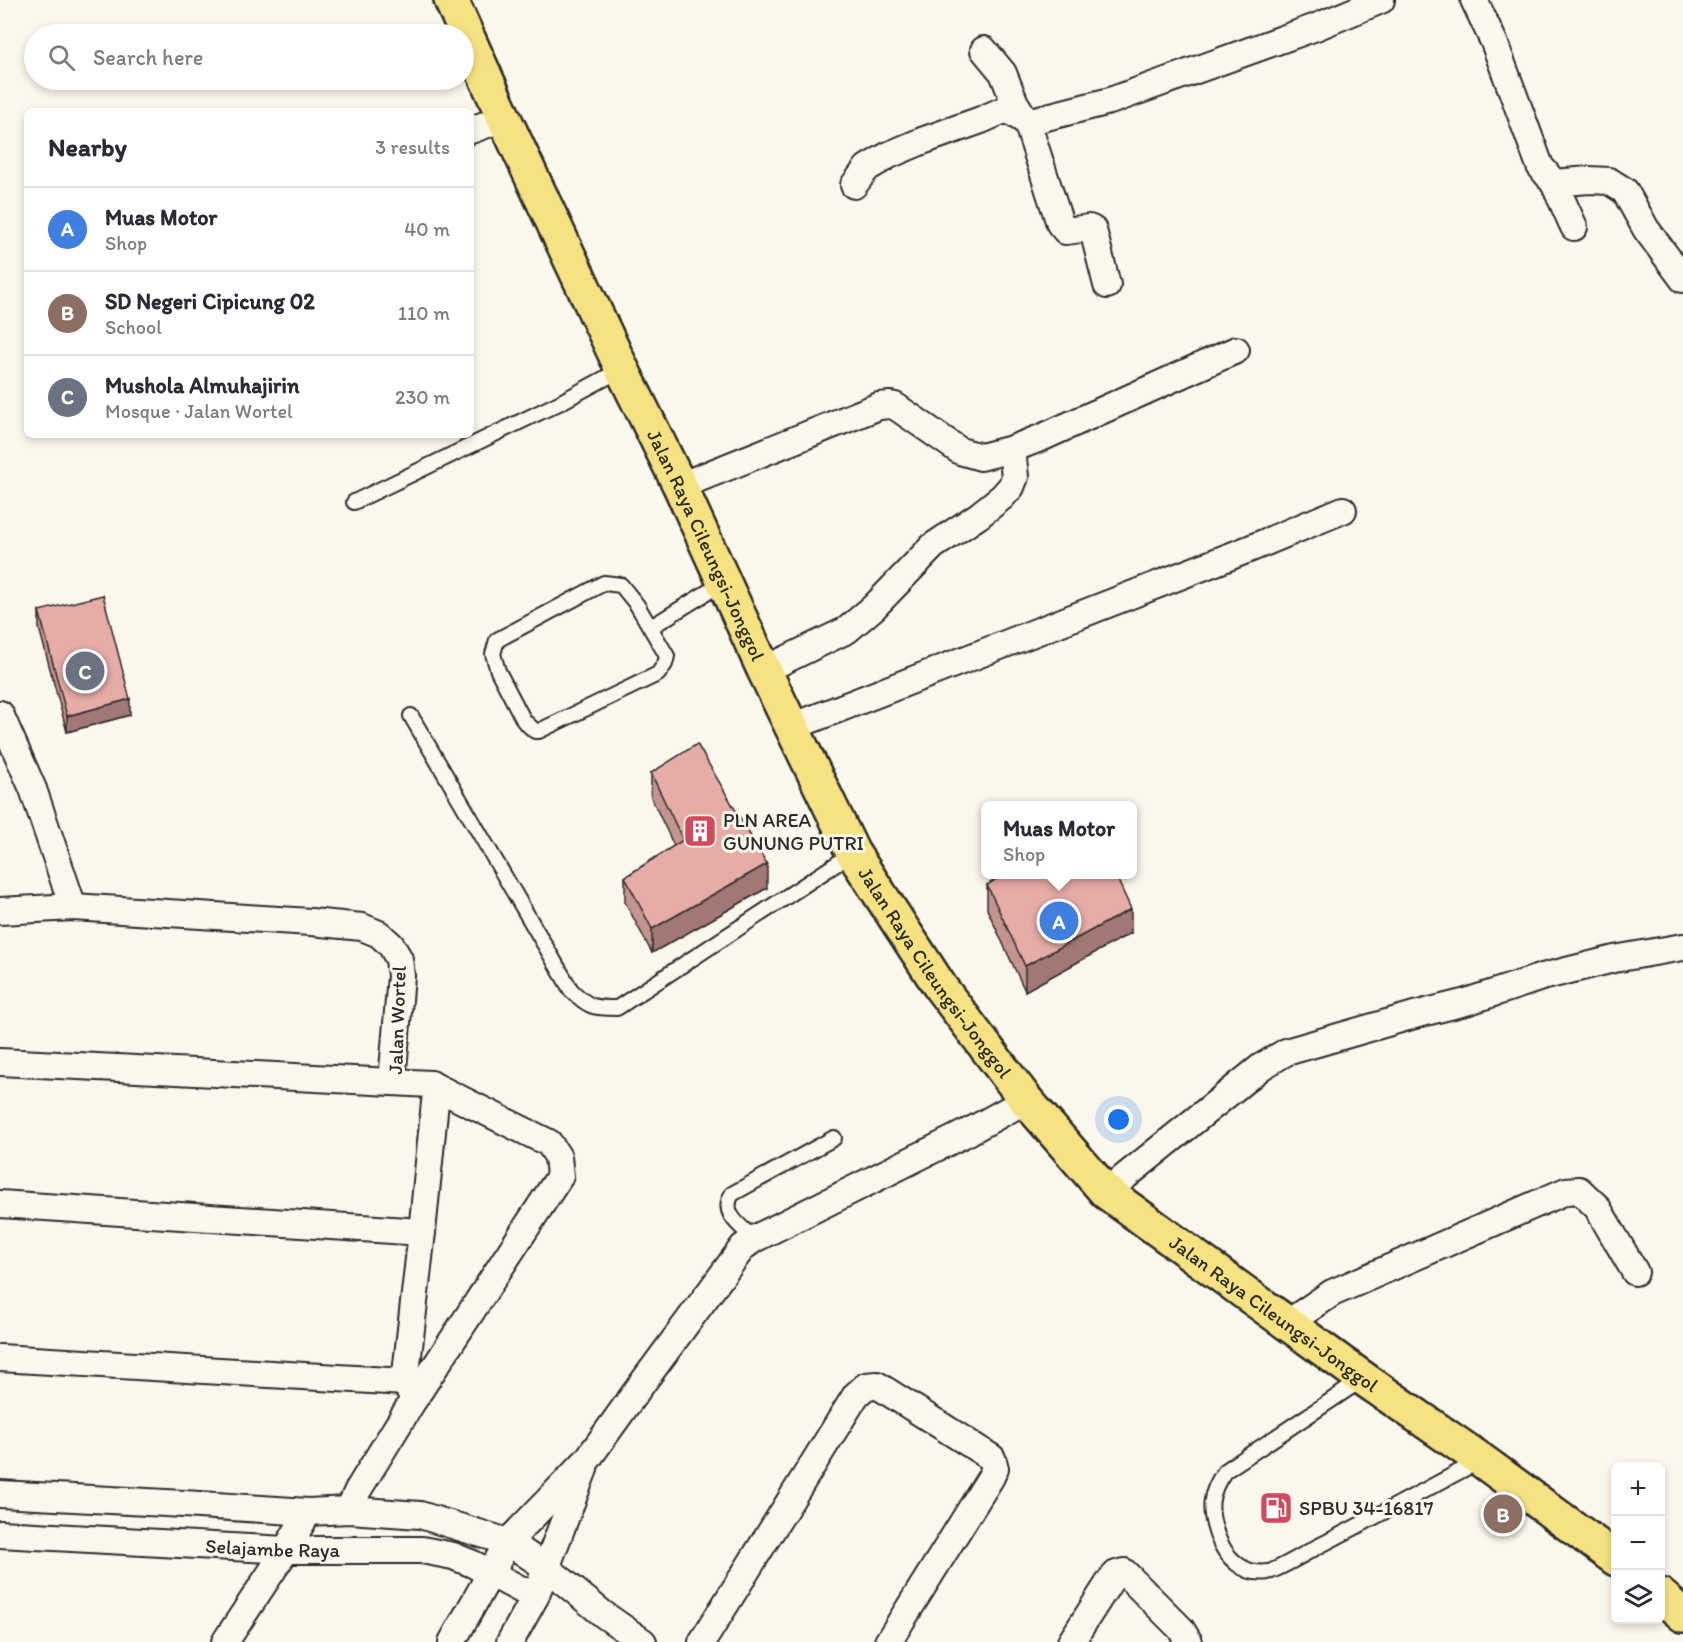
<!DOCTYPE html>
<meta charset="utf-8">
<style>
body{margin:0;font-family:Itim,sans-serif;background:#f2f2f3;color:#2b2b33}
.controls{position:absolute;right:18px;bottom:18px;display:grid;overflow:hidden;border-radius:9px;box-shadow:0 3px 9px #0003}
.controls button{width:54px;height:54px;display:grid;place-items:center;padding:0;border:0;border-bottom:2px solid #e1e1e2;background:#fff;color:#2b2b33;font:30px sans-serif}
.you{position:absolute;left:1119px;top:1120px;width:21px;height:21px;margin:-15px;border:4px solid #fff;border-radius:50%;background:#1a73e8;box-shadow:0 0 0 9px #1a73e833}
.badge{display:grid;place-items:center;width:39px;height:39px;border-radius:50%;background:#d1495b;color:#fff;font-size:20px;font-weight:700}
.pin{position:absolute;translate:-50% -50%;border:3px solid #fff;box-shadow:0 2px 6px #0006}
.popup{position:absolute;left:981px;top:801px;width:156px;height:78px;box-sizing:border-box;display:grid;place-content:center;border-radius:9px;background:#fff;filter:drop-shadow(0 2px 4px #0005);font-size:20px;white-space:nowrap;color:#7c7c81}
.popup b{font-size:22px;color:#2b2b33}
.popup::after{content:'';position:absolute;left:50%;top:100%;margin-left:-12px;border:12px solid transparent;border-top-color:#fff}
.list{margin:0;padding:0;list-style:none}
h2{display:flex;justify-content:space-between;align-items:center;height:78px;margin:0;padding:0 24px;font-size:26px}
h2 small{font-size:20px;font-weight:400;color:#7c7c81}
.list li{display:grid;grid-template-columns:39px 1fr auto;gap:18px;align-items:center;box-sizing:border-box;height:84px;padding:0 24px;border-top:2px solid #e1e1e2}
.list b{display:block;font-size:22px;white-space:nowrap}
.list p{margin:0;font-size:20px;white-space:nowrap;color:#7c7c81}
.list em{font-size:20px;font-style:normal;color:#7c7c81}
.icon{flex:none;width:33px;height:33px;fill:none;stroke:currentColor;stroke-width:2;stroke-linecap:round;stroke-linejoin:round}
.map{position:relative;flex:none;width:1683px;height:1642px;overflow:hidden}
.search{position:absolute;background:#fff;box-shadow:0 3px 9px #0003;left:24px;top:24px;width:450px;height:66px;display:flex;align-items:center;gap:15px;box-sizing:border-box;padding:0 21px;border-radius:33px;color:#7c7c81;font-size:22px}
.panel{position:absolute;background:#fff;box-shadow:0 3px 9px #0003;left:24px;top:108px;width:450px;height:330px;border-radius:9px}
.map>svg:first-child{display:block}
</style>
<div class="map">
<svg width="1683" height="1642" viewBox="0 0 1683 1642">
<rect width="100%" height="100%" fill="#fbf7ec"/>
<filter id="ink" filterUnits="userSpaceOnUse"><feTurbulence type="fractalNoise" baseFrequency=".0167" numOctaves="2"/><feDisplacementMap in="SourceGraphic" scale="12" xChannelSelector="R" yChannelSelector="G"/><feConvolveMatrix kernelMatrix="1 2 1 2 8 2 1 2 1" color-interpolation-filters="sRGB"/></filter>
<g filter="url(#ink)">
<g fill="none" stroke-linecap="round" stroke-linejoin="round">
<defs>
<path id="service" d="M354 502 559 403 622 369
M604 583 621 585 637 605 667 656 665 664 658 674 539 731H535L524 721 498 671 493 654 497 640Z
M651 627 724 582
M411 716 571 990C589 1008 594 1008 617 1008L853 853
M754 1239C741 1226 720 1214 732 1194L834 1138
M1363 1379 1225 1471C1209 1493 1208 1509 1217 1535 1225 1557 1243 1576 1268 1572 1278 1570 1306 1553 1317 1547 1372 1519 1425 1490 1479 1461"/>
<g id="minor">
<path d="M1474 0 1494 42 1540 166 1554 183 1574 227"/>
<path d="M984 50 1003 73 1015 103 1027 122 1110 101 1316 27 1381 0"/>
<path d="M471 130 504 118"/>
<path d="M1554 183 1589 180 1609 181 1625 191 1646 229 1683 279"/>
<path d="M854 185 867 168 889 155 922 141 981 120 1006 109 1027 122 1060 224 1066 231 1089 228 1093 230 1107 285"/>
<path d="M680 486 879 406 890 405 895 406 960 451 981 457 1012 449 1043 437 1236 350"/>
<path d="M764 670 847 630 874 607 933 546 978 516 1002 497 1011 487 1015 477 1012 449"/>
<path d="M0 714 33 789 73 907"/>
<path d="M792 727 1249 549 1343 510"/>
<path d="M0 911 73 907 311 922 362 927 379 934 391 945 399 959 401 976 392 1082 431 1084 436 1089V1092L422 1232 405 1382 414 1399 358 1490 349 1510"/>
<path d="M0 1062 392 1082"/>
<path d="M1106 1192 1261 1067 1286 1052 1418 1014 1466 1002 1542 977 1614 959 1683 947"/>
<path d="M0 1204 422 1232"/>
<path d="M1288 1323 1332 1293 1566 1191 1579 1190 1597 1207 1635 1272"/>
<path d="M0 1358 405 1382"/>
<path d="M414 1399 560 1176 558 1157 549 1143 434 1086"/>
<path d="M0 1494 184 1504 308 1512 349 1510 420 1515 508 1542 547 1568 603 1614 643 1642"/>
<path id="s1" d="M0 1534 286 1550H422L453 1556 473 1564 535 1597"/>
<path d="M225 1642 286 1550 308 1512"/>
<path d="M452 1642 508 1542 587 1460 638 1389 743 1247 754 1239 970 1131 1026 1100"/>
<path d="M510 1642 535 1597 584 1469"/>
<path d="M702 1642 856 1395 866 1386 877 1385 992 1458 995 1468 991 1477 888 1642"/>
<path d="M1071 1642 1110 1581 1116 1574 1124 1572 1181 1629 1189 1642"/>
</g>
<g id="primary">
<path id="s2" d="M451 0 504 118 622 369 680 486 764 670 853 853 941 988 1026 1100 1106 1192 1364 1379 1481 1460 1616 1559"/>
<path d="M1660 1595 1683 1615"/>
</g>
</defs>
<!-- service casing -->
<use href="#service" stroke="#2b2b2b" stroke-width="18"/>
<!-- minor casing -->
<use href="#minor" stroke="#2b2b2b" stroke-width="30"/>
<!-- primary casing -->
<use href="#primary" stroke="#2b2b2b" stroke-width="38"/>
<!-- service -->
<use href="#service" stroke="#fbf7ec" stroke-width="14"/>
<!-- minor -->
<use href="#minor" stroke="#fbf7ec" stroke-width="26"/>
<!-- primary -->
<use href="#primary" stroke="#f6e281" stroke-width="33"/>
</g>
<!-- wall -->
<path fill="#c6948f" stroke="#2b2b2b" stroke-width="1.5" d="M39 611 130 715 67 732 39 628Z
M651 773 767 888 652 953 625 902V877L674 846 651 797Z
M987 885 1131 933 1025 991 987 909Z"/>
<!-- shaded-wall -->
<path fill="#a17874" stroke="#2b2b2b" stroke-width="1.5" d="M130 699V715L67 732V716Z
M767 864V888L652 953V929Z
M1131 909V933L1025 991V966Z"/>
<!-- building -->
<path fill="#e6aca6" stroke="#2b2b2b" stroke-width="1.5" d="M103 595 130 699 67 716 39 611Z
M697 744 767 864 652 929 625 877 683 840 651 773Z
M1004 874H1115L1131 909 1025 966 987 885Z"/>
</g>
<!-- icons -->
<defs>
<symbol id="building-square" viewBox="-11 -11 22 22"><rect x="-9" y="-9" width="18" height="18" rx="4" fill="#d1495b" stroke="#fbf7ec"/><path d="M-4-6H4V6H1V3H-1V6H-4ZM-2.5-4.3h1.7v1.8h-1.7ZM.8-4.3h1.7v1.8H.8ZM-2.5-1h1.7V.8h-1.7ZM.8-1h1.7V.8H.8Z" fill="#fff"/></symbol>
<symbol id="fuel-square" viewBox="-11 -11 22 22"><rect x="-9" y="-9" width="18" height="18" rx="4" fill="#d1495b" stroke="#fbf7ec"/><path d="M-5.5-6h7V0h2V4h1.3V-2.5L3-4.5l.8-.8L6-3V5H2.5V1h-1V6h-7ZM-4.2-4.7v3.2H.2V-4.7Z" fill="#fff"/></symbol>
</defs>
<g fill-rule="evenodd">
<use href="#building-square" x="681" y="812" width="38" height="38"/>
<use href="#fuel-square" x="1257" y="1489" width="38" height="38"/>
</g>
<g text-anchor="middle" stroke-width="6" stroke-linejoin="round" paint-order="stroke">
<!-- street labels -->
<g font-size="20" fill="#2b2b2b" stroke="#fbf7ec">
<text dy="7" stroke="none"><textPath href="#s2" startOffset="602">Jalan Raya Cileungsi-Jonggol</textPath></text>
<text dy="7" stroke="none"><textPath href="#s2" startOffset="1088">Jalan Raya Cileungsi-Jonggol</textPath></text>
<text transform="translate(397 1020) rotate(-88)" y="7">Jalan Wortel</text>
<text dy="7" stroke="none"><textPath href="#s2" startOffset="1574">Jalan Raya Cileungsi-Jonggol</textPath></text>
<text dy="7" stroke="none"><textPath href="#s1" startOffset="273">Selajambe Raya</textPath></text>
</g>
<!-- poi labels -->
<g font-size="20" fill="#2b2b2b" stroke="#fbf7ec" text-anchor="start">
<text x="723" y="827">PLN AREA<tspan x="723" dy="23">GUNUNG PUTRI</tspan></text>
<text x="1299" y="1515">SPBU 34-16817</text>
</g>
</g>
</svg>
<div class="controls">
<button>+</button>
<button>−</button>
<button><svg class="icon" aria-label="layers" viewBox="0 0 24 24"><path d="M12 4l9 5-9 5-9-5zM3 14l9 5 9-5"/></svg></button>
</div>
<div class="you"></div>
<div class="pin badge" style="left:1059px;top:921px;background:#3f7fe0">A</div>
<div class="popup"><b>Muas Motor</b>Shop</div>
<div class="pin badge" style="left:1503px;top:1514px;background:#8d6e63">B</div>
<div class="pin badge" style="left:85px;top:671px;background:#6b7280">C</div>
<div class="search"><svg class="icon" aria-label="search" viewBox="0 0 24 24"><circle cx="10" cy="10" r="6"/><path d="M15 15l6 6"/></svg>Search here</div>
<section class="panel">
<h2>Nearby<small>3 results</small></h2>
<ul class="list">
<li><span class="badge" style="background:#3f7fe0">A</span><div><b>Muas Motor</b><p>Shop</p></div><em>40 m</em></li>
<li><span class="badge" style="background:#8d6e63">B</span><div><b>SD Negeri Cipicung 02</b><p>School</p></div><em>110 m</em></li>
<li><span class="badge" style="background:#6b7280">C</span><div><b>Mushola Almuhajirin</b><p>Mosque · Jalan Wortel</p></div><em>230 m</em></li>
</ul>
</section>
</div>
